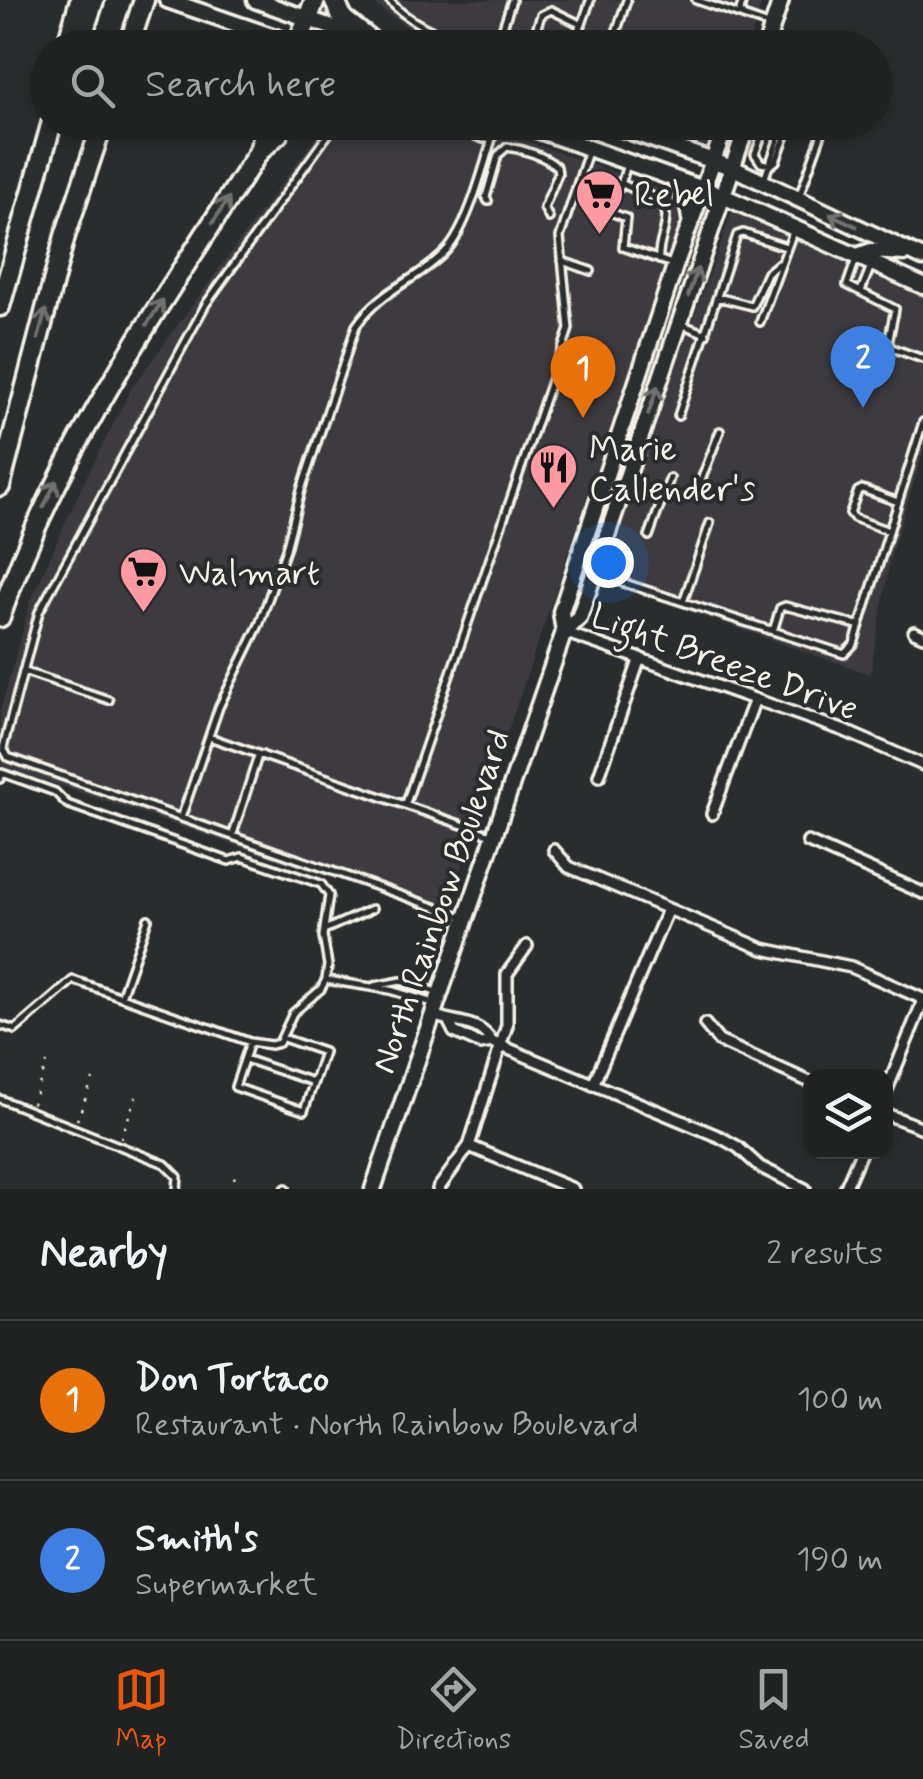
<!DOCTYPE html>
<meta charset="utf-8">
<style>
body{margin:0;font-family:Mynerve,sans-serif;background:#282a2a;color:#f1f3f6}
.controls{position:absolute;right:30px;bottom:30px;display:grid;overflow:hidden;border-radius:20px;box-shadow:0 5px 15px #0003}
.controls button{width:90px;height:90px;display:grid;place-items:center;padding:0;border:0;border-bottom:2px solid #3d3f40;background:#202222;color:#f1f3f6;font:50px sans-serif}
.you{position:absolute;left:608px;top:562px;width:35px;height:35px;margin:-25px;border:8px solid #fff;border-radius:50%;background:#1a73e8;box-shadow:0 0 0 15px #1a73e833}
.badge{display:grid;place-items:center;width:65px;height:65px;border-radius:50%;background:#ea580c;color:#fff;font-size:32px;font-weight:700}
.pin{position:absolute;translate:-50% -82px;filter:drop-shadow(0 2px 5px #0008)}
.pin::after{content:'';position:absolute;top:52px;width:35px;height:30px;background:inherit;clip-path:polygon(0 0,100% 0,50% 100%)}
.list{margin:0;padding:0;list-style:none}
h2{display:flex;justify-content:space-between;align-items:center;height:130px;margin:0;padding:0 40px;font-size:42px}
h2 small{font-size:32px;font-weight:400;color:#a2a4a5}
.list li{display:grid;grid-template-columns:65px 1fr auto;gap:30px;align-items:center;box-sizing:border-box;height:160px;padding:0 40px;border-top:2px solid #3d3f40}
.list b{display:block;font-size:38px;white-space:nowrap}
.list p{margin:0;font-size:32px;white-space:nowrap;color:#a2a4a5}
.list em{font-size:32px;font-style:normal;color:#a2a4a5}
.icon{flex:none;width:55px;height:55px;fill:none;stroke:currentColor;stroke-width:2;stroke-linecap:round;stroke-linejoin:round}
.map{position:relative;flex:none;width:923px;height:1189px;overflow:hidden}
.search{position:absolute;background:#202222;box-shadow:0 5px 15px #0003;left:30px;right:30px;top:30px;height:110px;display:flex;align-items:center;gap:25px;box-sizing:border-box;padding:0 35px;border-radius:55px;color:#a2a4a5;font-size:38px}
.sheet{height:450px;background:#202222}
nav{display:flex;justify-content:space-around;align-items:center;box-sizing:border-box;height:140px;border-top:2px solid #3d3f40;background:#202222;font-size:28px;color:#a2a4a5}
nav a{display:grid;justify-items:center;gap:5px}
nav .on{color:#ea580c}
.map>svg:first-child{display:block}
</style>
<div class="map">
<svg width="923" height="1189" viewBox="0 0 923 1189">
<rect width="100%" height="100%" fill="#2a2d2e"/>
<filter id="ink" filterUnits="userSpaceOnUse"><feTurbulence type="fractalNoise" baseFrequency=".01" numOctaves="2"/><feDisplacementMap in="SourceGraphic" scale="20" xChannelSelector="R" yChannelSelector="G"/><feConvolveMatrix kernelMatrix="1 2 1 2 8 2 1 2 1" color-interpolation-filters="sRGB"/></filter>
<g filter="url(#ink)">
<!-- built -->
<path fill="#3d3b40" d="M376 0H763L747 48 440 47 429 43 376 5Z
M326 123H478L657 188 679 205 678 228 445 917 0 765V712L31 600 82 486 131 389Z
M638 123H721L715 138 707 146 695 144Z
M732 212 923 297V453L891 555 870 674 599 580Z"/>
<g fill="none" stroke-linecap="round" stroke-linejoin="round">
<defs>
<path id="service" d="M389 0C410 25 444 36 473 48
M696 0 769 25
M742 14 740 10 743 0
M581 27 590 1
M614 39 636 48
M496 48 512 0
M530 48 541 15 551 10 580 24 574 48
M611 48 627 0
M337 122 206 304 39 612 3 748 8 757 463 917
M438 122 483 139 492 138
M653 122 655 123
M705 122 720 130
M767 122 755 154 761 163 771 165 776 161 786 135
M580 178 615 190 620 188 627 164
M764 180 778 140 772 122
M621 183C631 189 643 192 653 197 680 212 656 238 659 260
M607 187 605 210 626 218 623 247 675 265
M799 197 826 122
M488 201 486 197 498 155 507 147C523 149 545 156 557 167L558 174 544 208 549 218
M856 259 847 285 895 309 888 343 892 348 923 359
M562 261 591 271
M861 291 871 266
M717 297 752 306 767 273 778 264
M760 322 793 232
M681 324 706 334
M678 416 737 235 743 233 786 247
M698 488 720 431
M889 531 854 518 850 513 858 491 862 489 898 502
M649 536 670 478
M599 565 615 580 844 654 854 644 923 422
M683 602 710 523
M768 630 774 628 780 608 785 606 857 625
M23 671 109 700
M209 737 494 836
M0 779 2 773 55 792 67 804 229 861 242 857 321 884 329 895 323 936 328 965 326 979 321 989 293 1013 279 1043 271 1045 250 1042 73 980 15 1030 0 1025
M406 803 569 329 560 237 589 149
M181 818 219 707 259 625 286 549 301 490 356 326C382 288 416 282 445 252 469 228 486 157 497 122
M233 834 258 756 262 755
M324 930 372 909
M327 980 390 990 433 1003
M374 986 401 981 436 992
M121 997 148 919
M250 1042 235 1087 304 1111 324 1052 283 1038
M245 1059 313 1082
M0 1099 165 1164 178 1177 177 1189
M285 1189 286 1188"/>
<path id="minor" d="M564 632 845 731 923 765
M914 632 923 636
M599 776 640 658
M712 814 755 699
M808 842 923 893
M554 850 569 867 763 949 851 967 923 999
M433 1015C454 1024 478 1019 492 1042
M449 1022 454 1032 481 1044 492 1042 720 1137 738 1147 760 1167 805 1189
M705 1024 719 1041 810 1082
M593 1085 668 909
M886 1092 923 1001
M886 1114 923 1128
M469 1146 573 1189
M438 1189 469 1146 507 1025V974L527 946
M845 1189 861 1152"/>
<path id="primary" d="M167 0 307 48
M255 0 390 48
M765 48 781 0
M515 122 723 196 923 286
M603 122 733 168 923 258
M674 179 688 206 690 219
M857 256 871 251 905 253
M564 632 579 618 748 122
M373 1189 564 632 561 612 675 266 727 122"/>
<path id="motorway" d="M334 0 343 19 370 40
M66 48 80 0
M78 48 94 0
M128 48 144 0
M296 48 315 0
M262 149 278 134 283 122
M0 306 52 122
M0 486 65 236 103 122
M0 617C58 448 162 302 258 153L269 122"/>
</defs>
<!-- service casing -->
<use href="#service" stroke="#f4f1e8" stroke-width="12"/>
<!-- minor casing -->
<use href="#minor" stroke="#f4f1e8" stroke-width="16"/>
<!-- primary casing -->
<use href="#primary" stroke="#f4f1e8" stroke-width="21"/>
<!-- motorway casing -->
<use href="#motorway" stroke="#f4f1e8" stroke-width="25"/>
<!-- path -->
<path stroke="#f4f1e8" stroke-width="2.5" stroke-dasharray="2.5 8" stroke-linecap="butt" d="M0 1053 2 1047
M32 1104 47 1063
M77 1120 93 1079
M121 1138 137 1094
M231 1189 237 1169"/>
<!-- service -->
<use href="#service" stroke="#2a2d2e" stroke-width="5"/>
<!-- minor -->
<use href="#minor" stroke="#2a2d2e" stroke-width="9"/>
<!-- primary -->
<use href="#primary" stroke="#2a2d2e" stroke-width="14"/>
<!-- motorway -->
<use href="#motorway" stroke="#2a2d2e" stroke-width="18"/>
</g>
<!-- one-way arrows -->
<defs><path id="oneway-shaft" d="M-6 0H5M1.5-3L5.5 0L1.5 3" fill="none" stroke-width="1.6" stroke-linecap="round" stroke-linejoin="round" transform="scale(2.5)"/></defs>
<g stroke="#71726f">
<use href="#oneway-shaft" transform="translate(221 210) rotate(-57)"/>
<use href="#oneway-shaft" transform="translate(843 220) rotate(-155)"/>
<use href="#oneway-shaft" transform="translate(693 282) rotate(-71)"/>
<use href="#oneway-shaft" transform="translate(155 312) rotate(-57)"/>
<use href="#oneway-shaft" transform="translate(42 324) rotate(-75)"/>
<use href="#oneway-shaft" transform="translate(653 400) rotate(-71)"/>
<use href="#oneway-shaft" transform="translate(50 494) rotate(-64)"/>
</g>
</g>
<!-- icons -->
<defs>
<symbol id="supermarket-pin" viewBox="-11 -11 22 30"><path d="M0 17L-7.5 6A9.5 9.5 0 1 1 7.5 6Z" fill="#ff9aa2" stroke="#2a2d2e"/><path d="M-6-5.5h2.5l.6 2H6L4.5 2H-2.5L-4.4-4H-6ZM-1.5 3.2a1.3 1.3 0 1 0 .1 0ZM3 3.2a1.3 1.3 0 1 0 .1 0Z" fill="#111"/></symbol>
<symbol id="restaurant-pin" viewBox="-11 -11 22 30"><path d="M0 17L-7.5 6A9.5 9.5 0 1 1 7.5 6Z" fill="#ff9aa2" stroke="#2a2d2e"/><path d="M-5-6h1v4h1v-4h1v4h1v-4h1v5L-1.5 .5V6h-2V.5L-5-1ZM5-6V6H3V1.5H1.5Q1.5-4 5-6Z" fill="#111"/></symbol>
</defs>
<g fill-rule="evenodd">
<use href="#supermarket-pin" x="572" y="166" width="55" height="75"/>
<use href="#restaurant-pin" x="526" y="440" width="55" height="75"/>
<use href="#supermarket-pin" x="116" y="544" width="55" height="75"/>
</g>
<g text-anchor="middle" stroke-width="8" stroke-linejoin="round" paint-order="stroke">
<!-- poi labels -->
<g font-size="35" fill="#f4f1e8" stroke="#2a2d2e" text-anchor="start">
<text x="634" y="206">Rebel</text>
<text x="589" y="460">Marie<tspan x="589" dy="40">Callender's</tspan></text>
<text x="179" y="584">Walmart</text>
</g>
<!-- street labels -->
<g font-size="35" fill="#f4f1e8" stroke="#2a2d2e">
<text transform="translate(725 661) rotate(20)" y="12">Light Breeze Drive</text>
<text transform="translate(440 901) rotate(-71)" y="12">North Rainbow Boulevard</text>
</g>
</g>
</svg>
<div class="controls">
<button><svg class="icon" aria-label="layers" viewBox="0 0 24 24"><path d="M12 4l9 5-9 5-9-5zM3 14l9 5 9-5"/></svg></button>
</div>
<div class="you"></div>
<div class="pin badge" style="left:583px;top:418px;background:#e8710a">1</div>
<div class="pin badge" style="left:863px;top:408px;background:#3f7fe0">2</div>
<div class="search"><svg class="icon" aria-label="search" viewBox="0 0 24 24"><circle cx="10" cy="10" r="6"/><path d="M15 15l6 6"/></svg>Search here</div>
</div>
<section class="sheet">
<h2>Nearby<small>2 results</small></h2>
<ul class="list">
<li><span class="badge" style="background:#e8710a">1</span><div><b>Don Tortaco</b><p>Restaurant · North Rainbow Boulevard</p></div><em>100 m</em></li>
<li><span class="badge" style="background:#3f7fe0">2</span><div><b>Smith's</b><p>Supermarket</p></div><em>190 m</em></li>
</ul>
</section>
<nav>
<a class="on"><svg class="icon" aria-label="map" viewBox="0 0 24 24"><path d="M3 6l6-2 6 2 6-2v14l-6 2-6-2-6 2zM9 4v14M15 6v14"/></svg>Map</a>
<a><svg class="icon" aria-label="directions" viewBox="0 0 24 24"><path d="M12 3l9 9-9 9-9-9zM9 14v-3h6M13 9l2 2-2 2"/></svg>Directions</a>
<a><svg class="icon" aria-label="saved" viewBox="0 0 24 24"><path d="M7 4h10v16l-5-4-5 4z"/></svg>Saved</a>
</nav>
